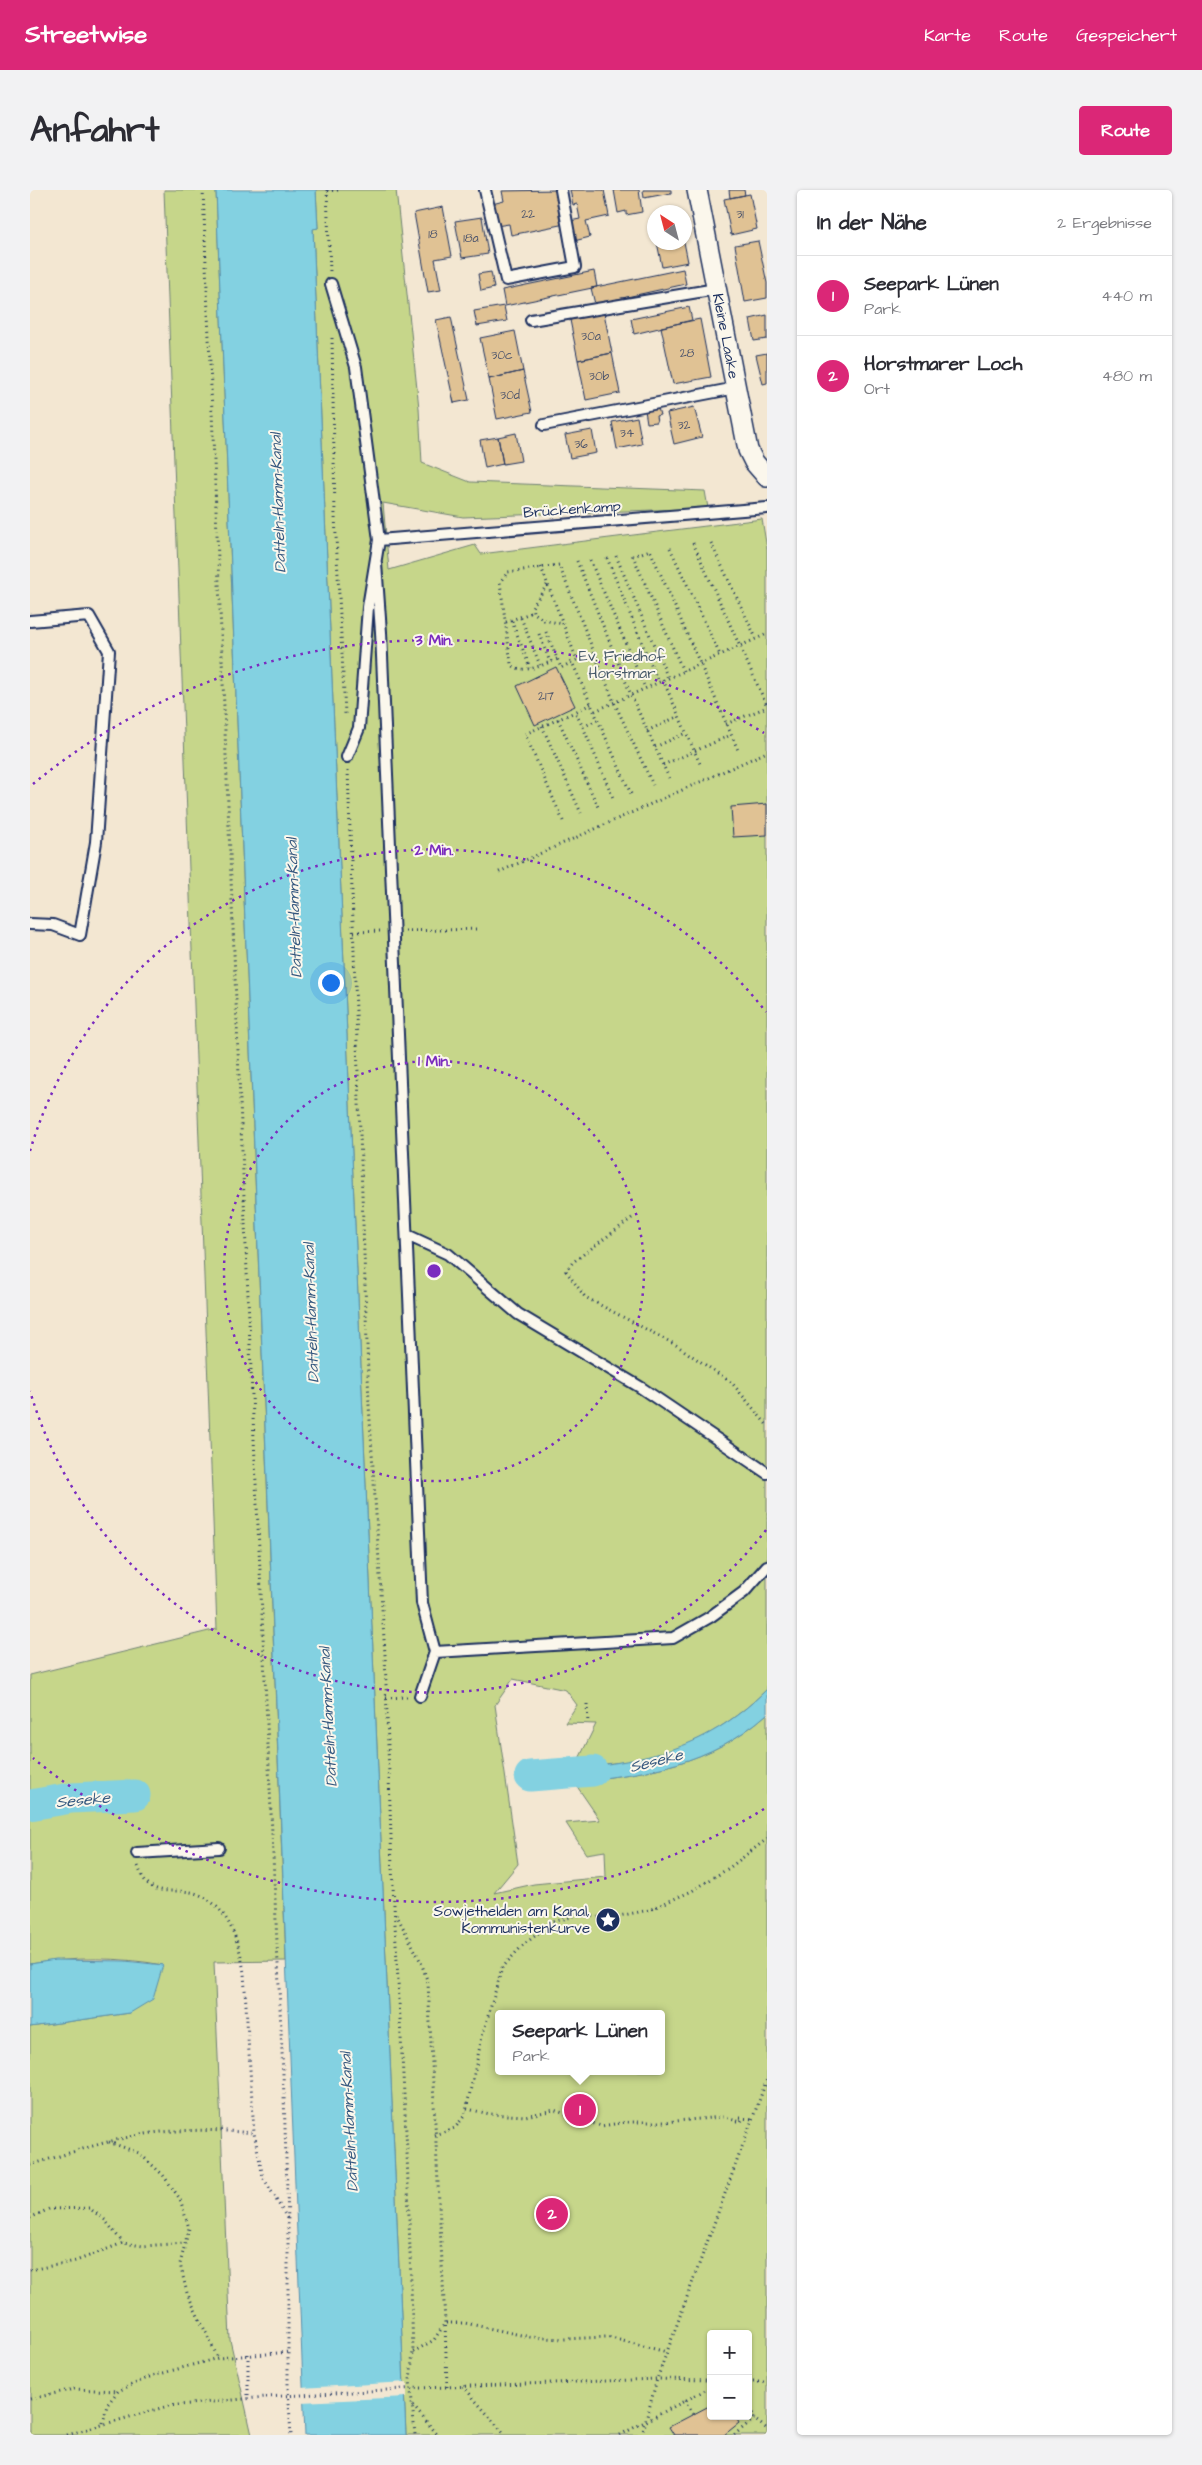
<!DOCTYPE html>
<html lang="de">
<meta charset="utf-8">
<style>
body{margin:0;font-family:"Architects Daughter",sans-serif;background:#f2f2f3;color:#2b2b33}
.controls{position:absolute;right:15px;bottom:15px;display:grid;overflow:hidden;border-radius:5px;box-shadow:0 1px 4px #0004}
.controls button{width:45px;height:45px;display:grid;place-items:center;padding:0;border:0;border-bottom:1px solid #e1e1e2;background:#fff;color:#2b2b33;font:25px sans-serif}
.compass{position:absolute;left:617px;top:15px;width:45px;height:45px;border-radius:50%;background:#fff;box-shadow:0 1px 4px #0004;rotate:324deg}
.you{position:absolute;left:300px;top:792px;width:18px;height:18px;margin:-12px;border:4px solid #fff;border-radius:50%;background:#1a73e8;box-shadow:0 0 0 8px #1a73e833}
.badge{display:grid;place-items:center;width:32px;height:32px;border-radius:50%;background:#db2777;color:#fff;font-size:16px;font-weight:700}
.pin{position:absolute;translate:-50% -50%;border:2px solid #fff;box-shadow:0 1px 5px #0006}
.popup{position:absolute;left:465px;top:1820px;width:170px;height:65px;box-sizing:border-box;display:grid;place-content:center;border-radius:5px;background:#fff;filter:drop-shadow(0 1px 4px #0005);font-size:16px;white-space:nowrap;color:#7c7c81}
.popup b{font-size:19px;color:#2b2b33}
.popup::after{content:'';position:absolute;left:50%;top:100%;margin-left:-10px;border:10px solid transparent;border-top-color:#fff}
.list{margin:0;padding:0;list-style:none}
h2{display:flex;justify-content:space-between;align-items:center;height:65px;margin:0;padding:0 20px;font-size:21px}
h2 small{font-size:16px;font-weight:400;color:#7c7c81}
.list li{display:grid;grid-template-columns:32px 1fr auto;gap:15px;align-items:center;box-sizing:border-box;height:80px;padding:0 20px;border-top:1px solid #e1e1e2}
.list b{display:block;font-size:19px;white-space:nowrap}
.list p{margin:0;font-size:16px;white-space:nowrap;color:#7c7c81}
.list em{font-size:16px;font-style:normal;color:#7c7c81}
.map{position:relative;flex:none;width:737px;height:2245px;overflow:hidden;border-radius:5px}
header{display:flex;align-items:center;gap:30px;box-sizing:border-box;height:70px;padding:0 25px;background:#db2777;color:#fff}
header strong{font-size:24px}
nav{display:flex;gap:28px;margin-inline-start:auto;font-size:18px}
.intro{display:flex;align-items:center;justify-content:space-between;box-sizing:border-box;height:120px;padding:0 30px}
h1{margin:0;font-size:35px}
.button{padding:12px 22px;border-radius:5px;background:#db2777;color:#fff;font-size:18px;font-weight:700}
main{display:flex;gap:30px;padding:0 30px}
aside{flex:1;background:#fff;border-radius:5px;box-shadow:0 1px 4px #0004}
.map>svg:first-child{display:block}
</style>
<header>
<strong>Streetwise</strong>
<nav><a>Karte</a><a>Route</a><a>Gespeichert</a></nav>
</header>
<div class="intro"><h1>Anfahrt</h1><a class="button">Route</a></div>
<main>
<div class="map">
<svg width="737" height="2245" viewBox="0 0 737 2245">
<rect width="100%" height="100%" fill="#f3e7d2"/>
<filter id="ink" filterUnits="userSpaceOnUse"><feTurbulence type="fractalNoise" baseFrequency=".02" numOctaves="2"/><feDisplacementMap in="SourceGraphic" scale="10" xChannelSelector="R" yChannelSelector="G"/><feConvolveMatrix kernelMatrix="1 2 1 2 8 2 1 2 1" color-interpolation-filters="sRGB"/></filter>
<g filter="url(#ink)">
<!-- green -->
<path fill="#c6d68a" stroke="#708274" fill-rule="evenodd" d="M134 0H186L256 1771 184 1772 200 2150 222 2245H0V1837L100 1823 133 1775C91 1767 42 1767 0 1774V1485L187 1439Z
M286 0H366L389 218 392 273 440 292 675 301 678 318 433 327 353 313 359 380 445 355 451 364 732 329 737 359V1499C704 1532 661 1559 614 1569 592 1573 568 1574 545 1577L566 1534 535 1533 547 1515 536 1500 483 1489 465 1515 488 1674 464 1703 504 1694 576 1687 575 1661 556 1664 536 1633 570 1630 544 1592C619 1582 678 1576 737 1524V2245H376L283 38H288ZM469 1824H631V1881H469ZM681 2144H718V2226H681Z"/>
<!-- water -->
<path fill="#83d1e1" stroke="#5990ad" d="M186 0H286L288 38 283 39 376 2245H275Z
M737 1499V1524C678 1576 619 1582 544 1592L539 1588 521 1589V1581C609 1571 671 1565 737 1499Z
M25 1770 95 1771 133 1775 123 1809 100 1823 0 1837V1774Z"/>
<!-- pier -->
<path fill="#f3e7d2" d="M377 2192V2207L271 2212 270 2198Z"/>
<g fill="none" stroke-linecap="round" stroke-linejoin="round">
<!-- river -->
<path stroke="#83d1e1" stroke-width="31" d="M500 1586 563 1581
M0 1615 41 1608 105 1605"/>
</g>
<!-- building -->
<path fill="#e0c294" stroke="#1b2f5e" d="M528 0 535 34 481 45 479 34 466 36 462 14 474 11 472 1Z
M540 0H574L579 26 556 31 560 47 544 51 540 31 550 29 547 14 543 15Z
M584 0H609L612 22 596 25V21L588 23Z
M613 0H641V3L614 8Z
M699 0H714L715 5 700 8Z
M720 4 727 39 701 45 694 9Z
M413 17 422 66 405 69 411 100 398 102 384 23Z
M452 27 458 64 432 68 425 31Z
M728 51 737 93V108L715 112 705 55Z
M627 52H654L658 72 632 77Z
M653 79 656 94 565 114 561 98Z
M564 81 567 97 475 116 472 100Z
M461 82 464 98 451 101 448 84Z
M474 116 477 131 447 136 444 121Z
M659 117 662 130 604 144 601 129Z
M574 123 582 163 548 170 540 130Z
M737 125V149L724 151 720 129Z
M421 127 439 210 424 213 406 130Z
M670 129 681 187 643 194 631 137Z
M485 141 493 181 459 189 450 148Z
M582 163 590 203 556 210 548 170Z
M737 163V193L733 194 726 165Z
M493 181 502 222 467 229 459 189Z
M664 217 672 247 644 254 637 223Z
M628 218 630 225 626 226 627 232 617 233 615 220Z
M607 227 612 254 587 259 582 232Z
M562 240 566 263 540 268 535 245Z
M486 243 491 271 473 274 468 247Z
M468 247 473 274 455 278 450 250Z
M526 477 545 516 505 535 487 496Z
M737 614V645L703 647 701 617Z
M681 2215V2226H705L709 2233 694 2245H644L639 2237Z"/>
<g fill="none" stroke-linecap="round" stroke-linejoin="round">
<defs>
<path id="service" d="M455 0 476 90 545 77 531 0
M301 94 326 177 349 350 338 417 329 538 317 567
M501 130 686 99
M514 235 706 198
M349 350 737 318
M346 373 351 442 392 1413 405 1462
M0 431 59 426 79 461 66 652 50 745 23 735 0 734
M377 1045 418 1064 488 1124 610 1197 737 1283
M390 1506 405 1462 643 1448 680 1427 714 1402 737 1376
M107 1663 189 1658"/>
<path id="minor" d="M667 0 718 260 724 272 737 287"/>
</defs>
<!-- service casing -->
<use href="#service" stroke="#1b2f5e" stroke-width="14"/>
<!-- minor casing -->
<use href="#minor" stroke="#1b2f5e" stroke-width="22"/>
<!-- path -->
<path stroke="#1b2f5e" stroke-width="3" stroke-dasharray="1 4" stroke-linecap="butt" d="M173 0 222 1205 254 1906 258 2031V2198L261 2245
M297 0 300 82
M297 1 309 0
M302 148 305 326 315 524
M663 353 737 516
M681 353 726 448
M640 358 690 465
M586 366 638 488
M577 368 628 492
M560 370 615 498
M547 371 601 505 639 588
M511 377 547 470 542 472
M517 395 502 417 503 422 514 430 533 434
M491 428 510 475
M482 431 500 478
M476 432 503 422
M516 442 531 478 542 472 601 604
M509 444 520 472
M527 469C515 474 492 486 481 474L470 392 478 382 529 375 584 512 623 595
M653 481 603 366 620 360 708 560
M633 490 671 576
M561 514 545 522 553 537 569 529
M565 521 737 444
M528 529 568 617
M696 534 737 517
M512 536 551 623
M553 537 584 610
M617 541 649 526
M625 557 656 543
M633 575 701 545
M318 580 339 1215 355 1465 362 1677 377 1961 383 2162 380 2190 385 2245
M533 631 495 544 545 522
M469 682 737 562
M375 741 449 739
M324 742 351 741
M602 1028 543 1072 536 1081 555 1107 646 1155 702 1193 737 1235
M356 1508 378 1507
M557 1514 558 1534
M108 1676C120 1714 146 1694 170 1705 199 1718 210 1754 214 1783L224 1943 233 1987 258 2030
M366 1724 391 1772 398 1793 415 2133 404 2150 383 2162
M437 1919 460 1924 495 1926 524 1920 571 1936 597 1932H634L693 1927 711 1932 713 1928
M710 1928 723 1929
M404 1945 425 1938 435 1925 452 1847 472 1778 492 1756 523 1732 548 1725 579 1728 619 1720 662 1701 699 1678 737 1649
M79 1952 109 1963 133 1985 150 2009 159 2038 150 2074 157 2103 188 2168
M0 1975C40 1963 80 1949 122 1943 155 1939 191 1940 224 1943
M0 2028 19 2019 59 2018 75 2030 93 2053
M0 2080 46 2071 93 2053 113 2056 155 2053
M218 2164V2208
M718 2192H737
M433 2196 475 2245
M417 2197 415 2133H435L500 2147 533 2149 577 2147 637 2162
M390 2198 627 2189 681 2190
M0 2209 44 2199 88 2201
M718 2209 721 2218 718 2219
M655 2210 663 2225
M383 2216 408 2245
M721 2218 724 2229 737 2239
M706 2227 708 2226
M73 2233 77 2215 88 2201 122 2186 188 2168 260 2162
M37 2245 138 2216 236 2207
M590 2245 681 2197
M612 2245 627 2189 737 1889
M704 2245 724 2229"/>
<!-- service -->
<use href="#service" stroke="#fbf7ec" stroke-width="10"/>
<!-- minor -->
<use href="#minor" stroke="#fbf7ec" stroke-width="19"/>
<!-- path-bridge -->
<path stroke="#1b2f5e" stroke-width="3" stroke-dasharray="1 4" stroke-linecap="butt" d="M236 2207 390 2198"/>
</g>
</g>
<!-- distance rings -->
<g fill="none" stroke="#7b2cbf" stroke-width="2.5" stroke-dasharray="2.5 5">
<circle cx="404" cy="1081" r="210"/>
<path d="M736 1340A421 421 0 0 1 0 1201M0 961A421 421 0 0 1 736 822"/>
<path d="M734 1619A631 631 0 0 1 3 1568M3 594A631 631 0 0 1 734 543"/>
</g>
<!-- icons -->
<defs>
<symbol id="sight-disc" viewBox="-11 -11 22 22"><circle r="9.5" fill="#1b2f5e" stroke="#fbf7ec"/><path d="M0-6L1.8-2.2L6-1.7L2.9 1.2L3.7 5.4L0 3.3L-3.7 5.4L-2.9 1.2L-6-1.7L-1.8-2.2Z" fill="#fff"/></symbol>
</defs>
<g fill-rule="evenodd">
<use href="#sight-disc" x="564" y="1716" width="28" height="28"/>
</g>
<g text-anchor="middle" stroke-width="4" stroke-linejoin="round" paint-order="stroke">
<!-- number labels -->
<g font-size="12" fill="#4c546c">
<text x="498" y="28">22</text>
<text x="710" y="28">31</text>
<text x="403" y="48">18</text>
<text x="441" y="52">18a</text>
<text x="561" y="150">30a</text>
<text x="657" y="167">28</text>
<text x="472" y="169">30c</text>
<text x="569" y="190">30b</text>
<text x="480" y="209">30d</text>
<text x="654" y="239">32</text>
<text x="597" y="247">34</text>
<text x="551" y="258">36</text>
<text x="516" y="510">217</text>
</g>
<!-- street labels -->
<g font-size="15" fill="#1b2f5e" stroke="#fbf7ec">
<text transform="translate(696 146) rotate(79)" y="5">Kleine Laake</text>
<text transform="translate(542 319) rotate(-4)" y="5">Brückenkamp</text>
</g>
<!-- park labels -->
<g font-size="15" fill="#465969" stroke="#fbf7ec">
<text x="592" y="471">Ev. Friedhof<tspan x="592" dy="17">Horstmar</tspan></text>
</g>
<!-- poi labels -->
<g font-size="15" fill="#1b2f5e" stroke="#fbf7ec" text-anchor="end">
<text x="560" y="1726">Sowjethelden am Kanal,<tspan x="560" dy="17">Kommunistenkurve</tspan></text>
</g>
<!-- water labels -->
<g font-size="16" font-style="italic" fill="#35587f" stroke="#fbf7ec">
<text transform="translate(247 313) rotate(-92)" y="6">Datteln-Hamm-Kanal</text>
<text transform="translate(263 718) rotate(-92)" y="6">Datteln-Hamm-Kanal</text>
<text transform="translate(280 1123) rotate(-92)" y="6">Datteln-Hamm-Kanal</text>
<text transform="translate(297 1527) rotate(-93)" y="6">Datteln-Hamm-Kanal</text>
<text transform="translate(626 1570) rotate(-14)" y="6">Seseke</text>
<text transform="translate(53 1609) rotate(-5)" y="6">Seseke</text>
<text transform="translate(318 1932) rotate(-93)" y="6">Datteln-Hamm-Kanal</text>
</g>
</g>
<circle cx="404" cy="1081" r="8" fill="#7b2cbf" stroke="#fbf7ec" stroke-width="2.5"/>
<g font-size="15" text-anchor="middle" font-weight="bold" fill="#7b2cbf" stroke="#fbf7ec" stroke-width="4" stroke-linejoin="round" paint-order="stroke">
<text x="404" y="455">3 Min.</text>
<text x="404" y="665">2 Min.</text>
<text x="404" y="876">1 Min.</text>
</g>
</svg>
<div class="controls">
<button>+</button>
<button>−</button>
</div>
<svg class="compass" viewBox="-18 -18 36 36"><path d="M0-13l5 13h-10z" fill="#e53935"/><path d="M0 13l5-13h-10z" fill="#7c7c81"/></svg>
<div class="you"></div>
<div class="pin badge" style="left:550px;top:1920px">1</div>
<div class="popup"><b>Seepark Lünen</b>Park</div>
<div class="pin badge" style="left:522px;top:2024px">2</div>
</div>
<aside>
<h2>In der Nähe<small>2 Ergebnisse</small></h2>
<ul class="list">
<li><span class="badge">1</span><div><b>Seepark Lünen</b><p>Park</p></div><em>440 m</em></li>
<li><span class="badge">2</span><div><b>Horstmarer Loch</b><p>Ort</p></div><em>480 m</em></li>
</ul>
</aside>
</main>
